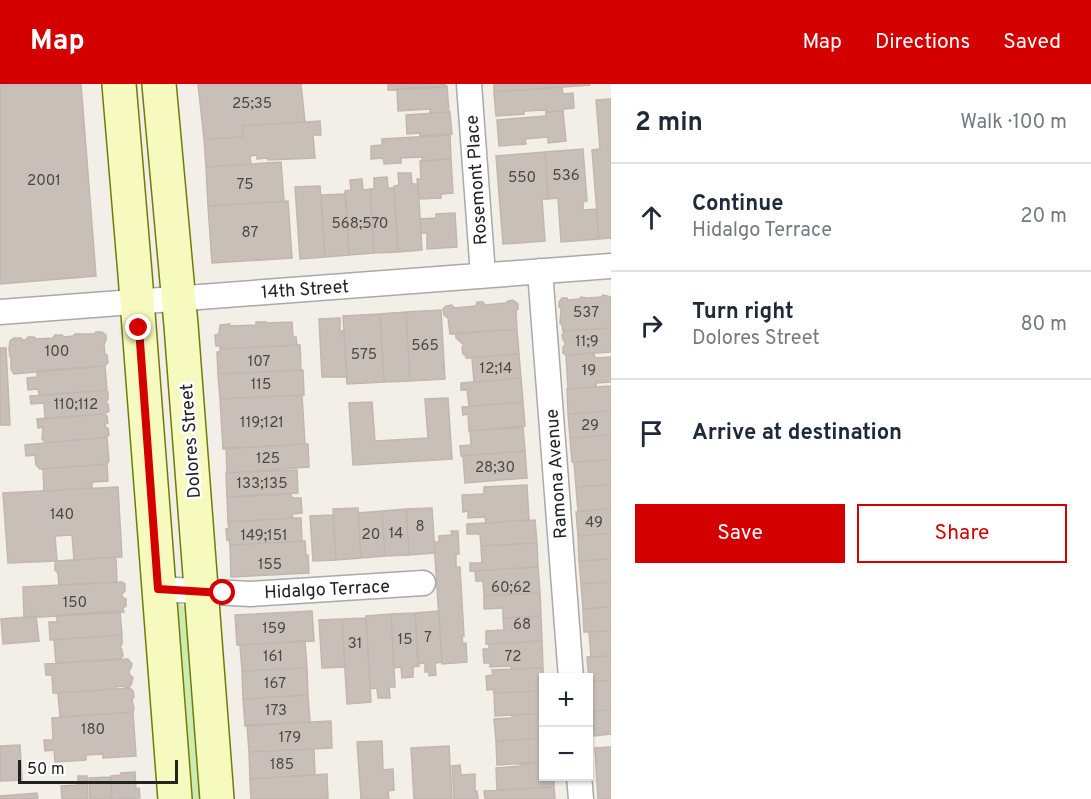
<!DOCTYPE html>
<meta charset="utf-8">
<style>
body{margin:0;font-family:Overpass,sans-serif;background:#f6f6f7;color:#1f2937}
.controls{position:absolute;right:18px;bottom:18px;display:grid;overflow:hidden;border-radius:0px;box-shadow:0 2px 4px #0004}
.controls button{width:54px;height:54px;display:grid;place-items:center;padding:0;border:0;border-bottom:2px solid #e0e1e3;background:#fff;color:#1f2937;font:30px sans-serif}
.scale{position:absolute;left:18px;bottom:15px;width:160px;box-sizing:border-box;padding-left:6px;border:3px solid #222;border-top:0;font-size:16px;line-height:21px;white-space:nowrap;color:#222;-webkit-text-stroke:4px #fff;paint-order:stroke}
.stop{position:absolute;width:18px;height:18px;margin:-14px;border:4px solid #d40000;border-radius:50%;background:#fff}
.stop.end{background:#d40000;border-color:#fff;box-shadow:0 2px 6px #0008}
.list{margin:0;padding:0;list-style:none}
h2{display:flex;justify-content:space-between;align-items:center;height:78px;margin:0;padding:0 24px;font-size:26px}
h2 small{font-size:20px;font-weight:400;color:#747a83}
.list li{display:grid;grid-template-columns:39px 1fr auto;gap:18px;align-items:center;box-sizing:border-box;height:108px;padding:0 24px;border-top:2px solid #e0e1e3}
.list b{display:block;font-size:22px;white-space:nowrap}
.list p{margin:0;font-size:20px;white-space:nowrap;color:#747a83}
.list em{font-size:20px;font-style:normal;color:#747a83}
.actions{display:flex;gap:12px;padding:18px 24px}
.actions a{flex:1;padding:14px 0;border:2px solid #d40000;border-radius:0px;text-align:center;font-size:21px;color:#d40000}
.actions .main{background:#d40000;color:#fff}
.icon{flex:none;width:33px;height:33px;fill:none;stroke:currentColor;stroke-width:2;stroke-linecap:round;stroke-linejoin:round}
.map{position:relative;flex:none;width:611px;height:715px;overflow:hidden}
header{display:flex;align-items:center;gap:36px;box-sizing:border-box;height:84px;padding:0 30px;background:#d40000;color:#fff}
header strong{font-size:28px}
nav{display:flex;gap:33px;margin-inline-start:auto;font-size:21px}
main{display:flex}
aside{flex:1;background:#fff}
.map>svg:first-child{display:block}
</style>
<header>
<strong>Map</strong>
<nav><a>Map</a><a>Directions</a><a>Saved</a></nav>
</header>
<main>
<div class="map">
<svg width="611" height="715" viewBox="0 0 611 715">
<rect width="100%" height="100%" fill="#f2efe9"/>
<!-- grass -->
<path fill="#cdebb0" d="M175 520H181L187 525 204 715H184Z"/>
<!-- building -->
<path fill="#c7bfb8" stroke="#c4b6ab" stroke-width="1.5" d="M0 0H81L96 192 0 200Z
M198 0H301L305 38 243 42V53L204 55Z
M388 0H445V3L388 6Z
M494 0H590V1L494 8Z
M447 2 449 28 430 29V25L398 27 397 5Z
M562 3 563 10 573 9 574 24 564 25 563 27 546 28V26L524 27V30L496 32 494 8Z
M611 15V154L599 155 592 66 600 65 596 16Z
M563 27 566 57 548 59V53L525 55 526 60 499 62 497 36 546 32V28Z
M450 28 452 50 420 52V49L407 50 406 31Z
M320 37 321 51H313L315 74 268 76V74L257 75V71L250 72 251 80 206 83 204 55 243 53V42Z
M450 51 451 75 422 77V73L401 74V79L384 80 383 74 371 75V62L382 61V55Z
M583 65 587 117 583 118V126L596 125 599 155 561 158 558 114 548 115 545 68Z
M545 68 548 115H542L545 157 503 160 496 72Z
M451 75 453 109 441 110V114L419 115 417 95H421L420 77Z
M281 78 284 117 208 122 206 83Z
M398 89H411L412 100H418L422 166 398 168 394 104V102L399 101Z
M387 93 388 104H394L398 168 374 169 370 105H374V94Z
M362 95 363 106 370 105 374 169 349 171 345 107 351 106 350 96Z
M320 102 325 173 300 175 295 103Z
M346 110 349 171 325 173 321 111Z
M288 117 292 174 212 179 208 122Z
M455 129 457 163 427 165V149H421L420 135 436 134V130Z
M603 211 611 213V244L563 247 562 241 560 239 561 225 559 223V218L562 214H567L568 216 579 215 581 213 588 214 601 213Z
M513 216 518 220V225L516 227 517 245 450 250 448 234 444 231 443 225 446 222 452 221 454 224 476 222 477 218H483L485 221 506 219 508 217Z
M441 226 445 295 410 297 406 228Z
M406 228 410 297 384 298 380 230Z
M380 230 384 298 347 300 343 232Z
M340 234V247H344L347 293H322L319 235Z
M256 238H266V239L292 238 293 253H296L297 261 220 265V262H216L215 251 219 250 220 241 230 240V242L256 241Z
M611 244V268L566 271 563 269V263L565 261V258L563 256 562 251 564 247Z
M517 245 519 270 466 274V272L463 270 462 263 464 261 456 254V250Z
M96 248H102L106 251V256L104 260 105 270 107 271 108 278 105 282 14 290 11 285V274L10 273 9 265 10 257 14 254H21L23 256H26L28 253H34L36 255 53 254 55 251H62L64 253 73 252 75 250H94Z
M297 261H300L301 286 218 290 217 268H220V265Z
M0 264H6L10 341H0Z
M594 269 595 274 611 273V298L596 299V303L568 305 566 271Z
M519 270 521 294 474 298 472 274Z
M105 282 107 306 39 311 38 305 28 306 27 294 37 293V287Z
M303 286 304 311 220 315 218 290Z
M521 294 523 318 469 322 467 306H461V299Z
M611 302V327L568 330 567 305Z
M105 306 108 308V315L106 319 108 320 109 327 104 330 45 335 44 319 31 320 30 312Z
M302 311 305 360 223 365 220 315Z
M448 314 452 375 353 381 349 319 372 318 375 357 428 354 425 315Z
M523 318 525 342 469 347 468 330 463 331 462 323Z
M611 327V351L570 354 568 330Z
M104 330 107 332 108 339 105 340V343L108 344 109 351 107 353 46 359 42 355 43 343 38 344 37 335Z
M523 343 525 367 461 372 460 362 471 361 470 347Z
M611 351V376L572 378 570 354Z
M107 353 109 377 107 380 40 385 36 381 35 371 26 372 25 361Z
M308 360 309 383 227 389 226 364Z
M525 367 527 394 465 399 463 372Z
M611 376V401L576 403 574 378Z
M107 380 108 397 92 398V404L44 407 43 385Z
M297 386 298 409 227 413 226 389Z
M527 401 529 436 486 439 485 433 468 434V427L463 428 462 411 484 410V403Z
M611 401V425L578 427 576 403Z
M118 403 122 473 74 476 72 451 55 452 57 477 8 479 3 409Z
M291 410 292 414H301L302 429 292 430 293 434 228 438 227 413Z
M358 424 361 474 336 476 333 425Z
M432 424 435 469 409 471 406 425Z
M406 425 409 471 385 472 382 427Z
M611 425V449L578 452 576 428Z
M382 427 385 472 361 474 358 429Z
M333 431 336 476 313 477 310 432Z
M293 434H301L302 457 230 461 229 456H227L226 445H229L228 438Z
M535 436 537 459 481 462 480 450H467V440Z
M451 447H458L459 470H456V483H460L464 552H462L463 560 466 559 467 578 442 580 434 458H439V452L452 451Z
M611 449V475L579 477 578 452Z
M302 457H305L306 471H308L309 489 231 493 230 461Z
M537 459 538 483 470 487V479H482L481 462Z
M116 473 117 498 59 501 58 489 55 486V479L57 477Z
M611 475V498L581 500 579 477Z
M538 483 540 509 484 512 483 497H476L475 487Z
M122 498 125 500V507L122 510V513L126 515V522L123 524 124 528 24 534 23 503Z
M611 498V523L583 525 581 500Z
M540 509 541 532 503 534V524L484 525V512Z
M611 523V547L584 548 583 525Z
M120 527 122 551 50 556 49 538H57V531Z
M312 527 314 557 237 561 235 531Z
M439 527 442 578 435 579 436 591 429 592V588H425V579L418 580 415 529Z
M415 529 419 582 413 583V593L402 594 401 583 394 584 391 530Z
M391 530 395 603H389L390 614H378L377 604 370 605 366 532Z
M36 532 39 557 3 560 1 535Z
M541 532 542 557 486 560V547L504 546 503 534Z
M366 534 371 618 347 620 342 535Z
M342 535 345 583 322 584 319 536Z
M611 547V572L591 573 589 548Z
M120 551 122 553V560L120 563 122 566 123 572 120 575 56 579 54 556Z
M305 557 307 584 242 587 240 561Z
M542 557 543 584 511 585V582L490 583V579H484L483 565H489V560Z
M611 572V596L589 598 587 573Z
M128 575 132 580 131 584 129 586V590L133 594 131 601 127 604 123 602 115 603V605L53 609 52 591H46L45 580Z
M307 584 308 611 243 615 242 587Z
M543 584 544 607 494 609 493 605 487 606 486 592 493 591 492 586Z
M611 596V626L593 627 591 598Z
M130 604 133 607 134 613 132 616 134 625 133 628 60 633 58 609Z
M544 607V629L495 632 494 609Z
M308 611 310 638 245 642 243 615Z
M611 626V650L594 652 593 627Z
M133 628 136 672 103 674V670L86 671V676L55 678 54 666 45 667 44 656H53L52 634Z
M544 629V654L496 657 494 635 512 634V631Z
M331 637 332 664 249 668 247 641Z
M544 654V678L497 681 496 657Z
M382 657 383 686 393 685 394 706 388 707 389 715H361L357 658Z
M20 661 22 696 0 697V662Z
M449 662 452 715H414L411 664Z
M611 663V715H598L595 664Z
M314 665 315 691 250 695 249 668Z
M544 678V692H554V703L497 706 496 684 521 682V680Z
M460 681 461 691 475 690V707H477L478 715H454L452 682Z
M135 688 136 705 139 704 140 714 112 715 111 692 121 691V689Z
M327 690 328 715H251L250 695Z
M78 692H87L88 715H62L61 702 78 701Z
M110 693 112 715H90L89 694Z
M554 703 555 715H485L484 707Z
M37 709 38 715H0V712Z"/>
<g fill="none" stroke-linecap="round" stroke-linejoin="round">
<defs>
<path id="minor" d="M469 0 483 191
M540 187 571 594
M0 228 611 182
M158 505 250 510 423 499
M579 692 581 715"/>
<path id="secondary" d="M119 0 135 190 175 715
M159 0 181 241 217 715"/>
</defs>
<!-- minor casing -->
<use href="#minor" stroke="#a9a9a9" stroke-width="27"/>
<!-- secondary casing -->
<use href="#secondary" stroke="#707d05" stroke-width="36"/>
<!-- minor -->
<use href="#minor" stroke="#fff" stroke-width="24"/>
<!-- secondary -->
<use href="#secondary" stroke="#f7fabf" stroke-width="33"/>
</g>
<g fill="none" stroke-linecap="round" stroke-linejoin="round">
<!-- route -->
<path stroke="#d40000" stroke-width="8" d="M139 244 158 505 223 509"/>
</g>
<g text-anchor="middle" stroke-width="5" stroke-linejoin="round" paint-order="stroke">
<!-- number labels -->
<g font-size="15" fill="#4b4948">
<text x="252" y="24">25;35</text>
<text x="566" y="96">536</text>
<text x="522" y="98">550</text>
<text x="44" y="101">2001</text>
<text x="245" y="105">75</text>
<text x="360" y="144">568;570</text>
<text x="250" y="153">87</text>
<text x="586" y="233">537</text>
<text x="587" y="262">11;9</text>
<text x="425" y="266">565</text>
<text x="57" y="272">100</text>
<text x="364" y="275">575</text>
<text x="259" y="282">107</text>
<text x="496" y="289">12;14</text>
<text x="589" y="291">19</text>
<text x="261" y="305">115</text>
<text x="76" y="325">110;112</text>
<text x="262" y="343">119;121</text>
<text x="590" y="346">29</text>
<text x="268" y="379">125</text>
<text x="495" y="388">28;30</text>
<text x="262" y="404">133;135</text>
<text x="62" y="435">140</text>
<text x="594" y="443">49</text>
<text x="420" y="447">8</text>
<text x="396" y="454">14</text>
<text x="371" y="455">20</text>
<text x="264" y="456">149;151</text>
<text x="270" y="485">155</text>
<text x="511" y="508">60;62</text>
<text x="75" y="523">150</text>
<text x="522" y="545">68</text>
<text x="274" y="549">159</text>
<text x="428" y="558">7</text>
<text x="405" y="560">15</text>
<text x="355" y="564">31</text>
<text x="273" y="577">161</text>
<text x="513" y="577">72</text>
<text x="275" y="604">167</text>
<text x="276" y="631">173</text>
<text x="93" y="650">180</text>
<text x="290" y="658">179</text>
<text x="282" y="685">185</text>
</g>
<!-- street labels -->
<g font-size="18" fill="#222" stroke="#fff">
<text transform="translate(476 96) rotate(-94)" y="6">Rosemont Place</text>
<text transform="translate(305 205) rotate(-4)" y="6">14th Street</text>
<text transform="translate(190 357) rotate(-94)" y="6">Dolores Street</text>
<text transform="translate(556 390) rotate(-94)" y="6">Ramona Avenue</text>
<text transform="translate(327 505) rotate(-3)" y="6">Hidalgo Terrace</text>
</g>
</g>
</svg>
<div class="controls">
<button>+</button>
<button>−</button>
</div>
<div class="scale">50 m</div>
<div class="stop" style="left:223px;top:509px"></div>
<div class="stop end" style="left:139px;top:244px"></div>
</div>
<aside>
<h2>2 min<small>Walk · 100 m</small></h2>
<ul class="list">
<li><svg class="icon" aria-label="ahead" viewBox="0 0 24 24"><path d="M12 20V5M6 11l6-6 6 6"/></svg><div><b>Continue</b><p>Hidalgo Terrace</p></div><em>20 m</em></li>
<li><svg class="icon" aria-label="right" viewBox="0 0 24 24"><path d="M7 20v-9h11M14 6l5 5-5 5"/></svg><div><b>Turn right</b><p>Dolores Street</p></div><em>80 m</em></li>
<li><svg class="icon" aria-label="arrive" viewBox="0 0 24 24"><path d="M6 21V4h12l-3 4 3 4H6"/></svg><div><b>Arrive at destination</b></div></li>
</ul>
<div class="actions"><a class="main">Save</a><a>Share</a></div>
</aside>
</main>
